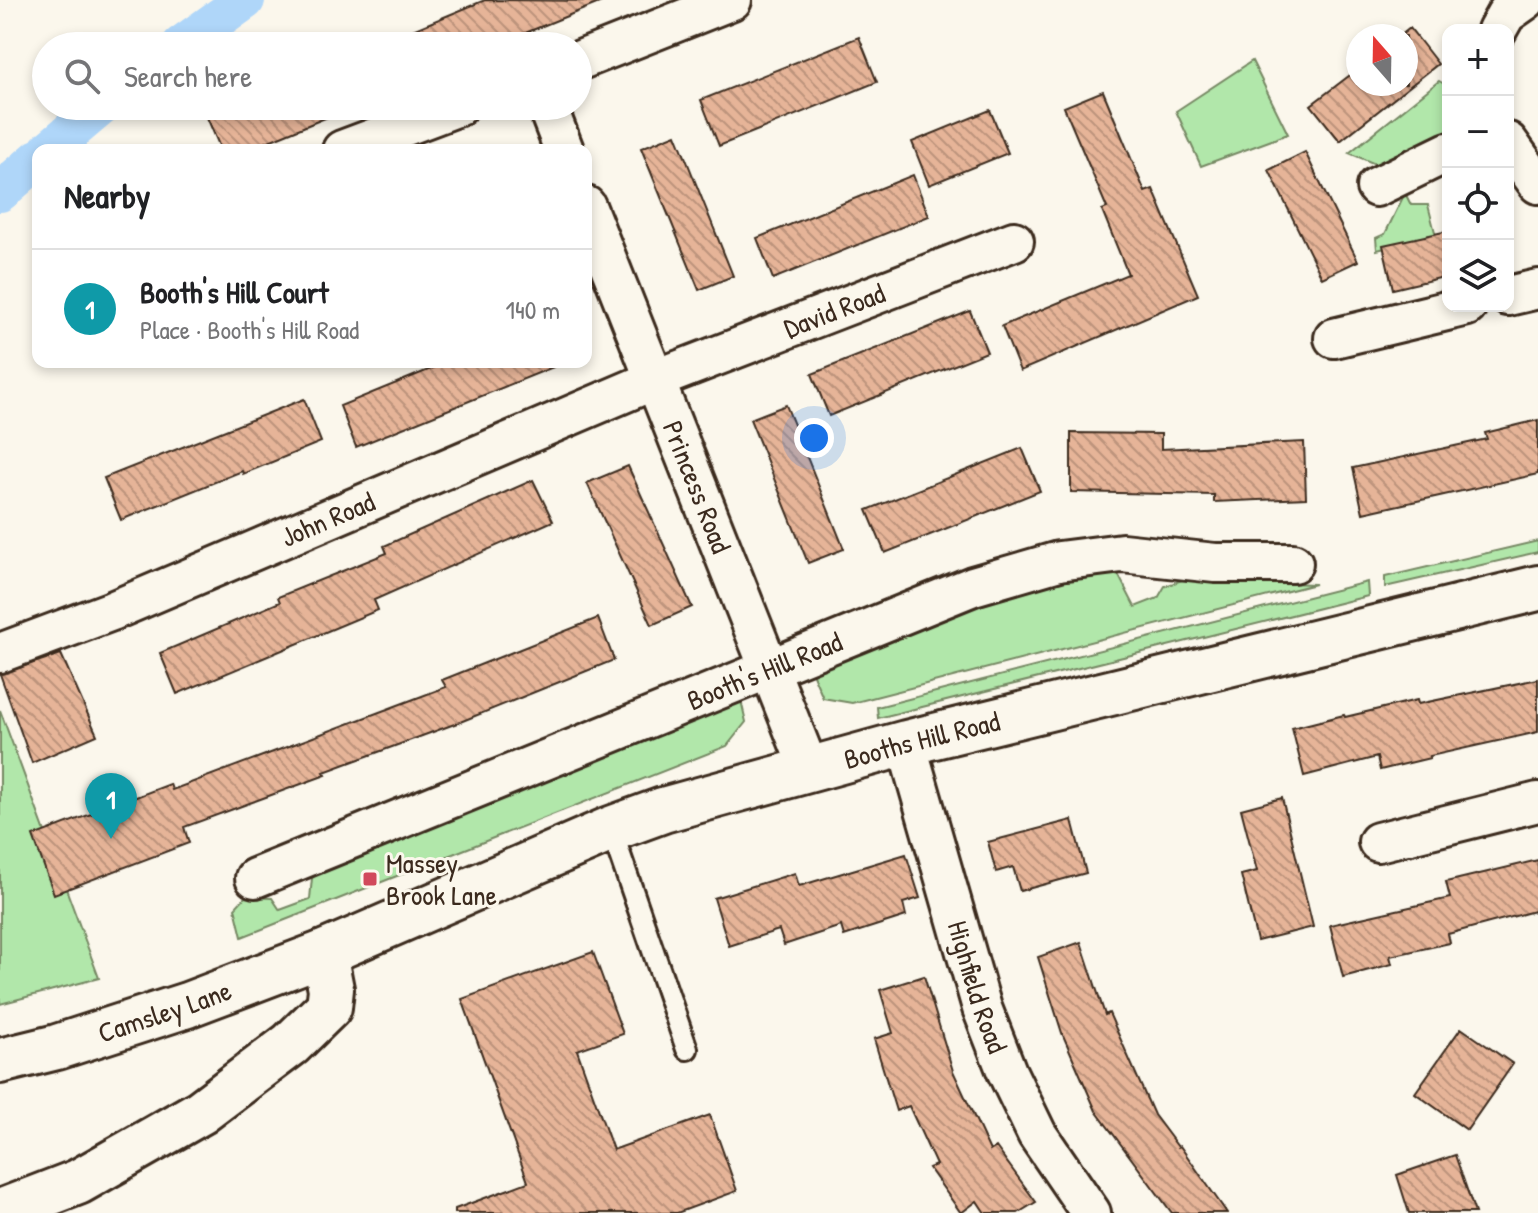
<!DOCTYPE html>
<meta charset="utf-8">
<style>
body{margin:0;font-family:"Patrick Hand",sans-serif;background:#f2f2f2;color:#202124}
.controls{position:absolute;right:24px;top:24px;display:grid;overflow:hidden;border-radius:16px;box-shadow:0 4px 12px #0003}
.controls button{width:72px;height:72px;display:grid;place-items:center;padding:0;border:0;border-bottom:2px solid #e0e0e0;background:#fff;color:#202124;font:40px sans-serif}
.compass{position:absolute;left:1346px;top:24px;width:72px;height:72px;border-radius:50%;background:#fff;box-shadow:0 4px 12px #0003;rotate:340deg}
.you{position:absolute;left:814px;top:438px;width:28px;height:28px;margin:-20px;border:6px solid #fff;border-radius:50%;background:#1a73e8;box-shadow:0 0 0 12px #1a73e833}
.badge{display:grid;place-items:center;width:52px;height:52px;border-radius:50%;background:#d1495b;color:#fff;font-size:26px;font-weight:700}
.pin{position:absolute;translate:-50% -66px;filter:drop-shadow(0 2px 4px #0008)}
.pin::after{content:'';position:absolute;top:42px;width:28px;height:24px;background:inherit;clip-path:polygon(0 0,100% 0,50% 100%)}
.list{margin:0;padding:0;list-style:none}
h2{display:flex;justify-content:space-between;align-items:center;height:104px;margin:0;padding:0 32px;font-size:34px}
h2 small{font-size:26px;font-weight:400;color:#757577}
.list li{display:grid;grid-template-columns:52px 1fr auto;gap:24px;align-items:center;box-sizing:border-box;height:120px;padding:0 32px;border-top:2px solid #e0e0e0}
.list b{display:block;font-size:30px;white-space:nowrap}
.list p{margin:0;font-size:26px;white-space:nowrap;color:#757577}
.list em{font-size:26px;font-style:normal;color:#757577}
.icon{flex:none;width:44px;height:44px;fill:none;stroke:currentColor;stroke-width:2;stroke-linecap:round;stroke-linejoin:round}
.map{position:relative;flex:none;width:1538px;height:1213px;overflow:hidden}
.search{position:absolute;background:#fff;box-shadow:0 4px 12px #0003;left:32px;top:32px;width:560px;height:88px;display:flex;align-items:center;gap:20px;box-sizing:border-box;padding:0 28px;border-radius:44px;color:#757577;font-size:30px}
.panel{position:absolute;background:#fff;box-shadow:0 4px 12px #0003;left:32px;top:144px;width:560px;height:224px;border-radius:16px}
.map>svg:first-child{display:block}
</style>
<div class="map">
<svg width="1538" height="1213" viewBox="0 0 1538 1213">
<defs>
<pattern id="building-back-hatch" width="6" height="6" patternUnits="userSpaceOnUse" patternTransform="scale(2)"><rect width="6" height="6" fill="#e6b498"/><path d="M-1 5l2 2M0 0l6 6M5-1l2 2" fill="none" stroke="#bc937b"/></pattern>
</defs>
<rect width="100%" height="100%" fill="#fbf7ec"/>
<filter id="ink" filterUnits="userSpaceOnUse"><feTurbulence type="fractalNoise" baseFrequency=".0125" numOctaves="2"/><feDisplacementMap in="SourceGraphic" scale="16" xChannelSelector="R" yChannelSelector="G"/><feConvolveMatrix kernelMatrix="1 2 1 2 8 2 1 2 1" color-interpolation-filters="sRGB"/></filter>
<g filter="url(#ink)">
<!-- green -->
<path fill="#b1e7aa" stroke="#768864" stroke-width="2" d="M1252 61 1288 134 1201 166 1176 111Z
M1439 81 1448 86V145L1380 166 1349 153Z
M1405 193 1411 205H1428L1436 236 1377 250 1376 238 1385 234Z
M1538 541V552L1385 587V577Z
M1094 569 1119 576 1135 607 1158 598 1165 586 1185 579 1315 584 852 703 823 698 811 670 1026 587Z
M1367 582 1368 596 878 718 877 707Z
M740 696 746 722 727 746 242 937 235 908 245 897 272 898 280 910 310 899 312 878 332 861Z
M0 710 99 978 0 1004Z"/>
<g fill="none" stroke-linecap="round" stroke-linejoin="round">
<!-- canal -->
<path stroke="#afd6f9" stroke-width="40" d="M181 46 245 0
M49 150 101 106
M0 192 38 159"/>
</g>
<!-- building -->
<path fill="url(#building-back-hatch)" stroke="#3b2a1e" stroke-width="2" d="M485 0 604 1 493 46H374Z
M1410 28 1438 64 1340 141 1311 105 1358 69V84H1406V36H1400Z
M859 37 877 82 719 146 701 100Z
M1103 91 1145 192 1153 189 1198 295 1020 371 1002 326 1128 274 1102 210 1107 208 1064 107Z
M229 106H352V107L247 150H221L206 115Z
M990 110 1008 153 929 185 912 142Z
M676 134 733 276 699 290 641 148Z
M1305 152 1358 261 1322 278 1269 170Z
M913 175 929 216 773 279 757 238Z
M1448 231V276L1393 289 1383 245Z
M970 311 987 352 829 416 812 374Z
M448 362 563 363 356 447 340 406Z
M304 399 321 442 243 474 242 471 121 520 104 478Z
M786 405 844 549 808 563 750 419Z
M1538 420V474L1363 513 1353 468 1487 439 1485 433Z
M1071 433 1161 434V449L1304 442 1306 498 1214 502V495L1071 492Z
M1022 448 1040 491 885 553 867 510Z
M628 466 692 607 652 625 587 483Z
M533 480 553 521 374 600 378 610 177 694 160 653 280 602 278 597 387 553 384 546Z
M598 618 614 660 460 722 324 772 326 775 184 827 189 843 54 894 33 836 170 784 172 790 446 687 442 680Z
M61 654 97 735 32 763 0 674Z
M1538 679V732L1430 756V758L1380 770 1377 757 1304 776 1292 728 1344 715 1345 717 1417 700 1418 704Z
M1282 798 1313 927 1257 941 1241 875 1257 871 1241 809Z
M1072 820 1086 873 1020 891 1013 867 996 872 988 842Z
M906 854 920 898 903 903 906 916 844 936 841 926 784 945 779 930 729 946 714 898 795 873 799 886Z
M1538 860V910L1448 934 1450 943 1390 956 1392 964 1343 977 1330 925 1450 898 1446 882Z
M1081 942 1105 1015 1109 1013 1154 1115 1178 1147 1180 1146 1227 1213H1172L1096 1111 1062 1033 1038 957Z
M593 952 623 1034 577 1050 613 1150 710 1115 737 1191 677 1213H455V1209L528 1182 462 999Z
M924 976 953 1071 990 1151 996 1147 1036 1202 1018 1213H985L977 1201 961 1213 929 1168 936 1165 909 1106 896 1111 874 1039 893 1033 880 990Z
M1461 1028 1513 1064 1467 1130 1415 1093Z
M1455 1155 1475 1213H1409L1397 1175Z"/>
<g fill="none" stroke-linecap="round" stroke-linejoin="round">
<defs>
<path id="service" d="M611 829 687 1049"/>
<g id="minor">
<path d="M1497 30 1506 14 1526 0"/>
<path d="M578 61 732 0"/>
<path d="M547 106 564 150"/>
<path d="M1508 142 1538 184"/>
<path d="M342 150 459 106"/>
<path d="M1376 187 1448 152"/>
<path id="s1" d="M586 206 809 769"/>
<path d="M1508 296 1538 289"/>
<path d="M1334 338 1467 306"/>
<path id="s2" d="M0 653 112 611 654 380 1014 241"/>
<path id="s3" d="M906 743 982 1008 1007 1072 1037 1134 1091 1213"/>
<path d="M1378 842 1538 802"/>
<path id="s4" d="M255 878 973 586 1059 561 1122 553 1215 563H1293"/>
</g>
<path id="tertiary" d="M0 1212 78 1182 201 1112 291 1044 329 1007 331 989 324 953"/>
<g id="primary">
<path id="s5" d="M0 1061 57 1047 187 1005 324 953 611 829 663 810 906 743 1538 588"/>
</g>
</defs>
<!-- service casing -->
<use href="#service" stroke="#3b2a1e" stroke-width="26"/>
<!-- minor casing -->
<use href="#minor" stroke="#3b2a1e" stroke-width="44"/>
<!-- tertiary casing -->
<use href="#tertiary" stroke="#3b2a1e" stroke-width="50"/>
<!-- primary casing -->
<use href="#primary" stroke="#3b2a1e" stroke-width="50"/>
<!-- service -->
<use href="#service" stroke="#fbf7ec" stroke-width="20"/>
<!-- minor -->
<use href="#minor" stroke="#fbf7ec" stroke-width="38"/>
<!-- tertiary -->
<use href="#tertiary" stroke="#fbf7ec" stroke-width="44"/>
<!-- primary -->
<use href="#primary" stroke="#fbf7ec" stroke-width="44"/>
</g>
</g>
<!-- markers -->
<rect fill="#d1495b" stroke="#fbf7ec" stroke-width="3" x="362" y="871" width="16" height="16" rx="4"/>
<g text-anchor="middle" stroke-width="6" stroke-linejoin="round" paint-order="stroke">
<!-- street labels -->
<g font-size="28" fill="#3b2a1e" stroke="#fbf7ec">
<text dy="10" stroke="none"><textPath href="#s2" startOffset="902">David Road</textPath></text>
<text dy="10" stroke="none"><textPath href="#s1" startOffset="302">Princess Road</textPath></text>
<text dy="10" stroke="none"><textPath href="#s2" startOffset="354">John Road</textPath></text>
<text dy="10" stroke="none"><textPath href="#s4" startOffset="550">Booth's Hill Road</textPath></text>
<text dy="10" stroke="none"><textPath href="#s5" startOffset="978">Booths Hill Road</textPath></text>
<text dy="10" stroke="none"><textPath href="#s3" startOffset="254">Highfield Road</textPath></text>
<text dy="10" stroke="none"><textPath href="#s5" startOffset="172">Camsley Lane</textPath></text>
</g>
<!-- poi labels -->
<g font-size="28" fill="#3b2a1e" stroke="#fbf7ec" text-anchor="start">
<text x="386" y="873">Massey<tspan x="386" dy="32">Brook Lane</tspan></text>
</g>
</g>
</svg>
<div class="controls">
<button>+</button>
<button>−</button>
<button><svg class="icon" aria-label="locate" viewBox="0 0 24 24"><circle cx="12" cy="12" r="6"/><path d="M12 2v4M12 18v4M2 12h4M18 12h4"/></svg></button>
<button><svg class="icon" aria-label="layers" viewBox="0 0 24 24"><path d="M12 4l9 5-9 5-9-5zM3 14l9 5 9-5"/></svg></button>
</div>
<svg class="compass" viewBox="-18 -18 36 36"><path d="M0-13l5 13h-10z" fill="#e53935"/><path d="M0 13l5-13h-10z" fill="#757577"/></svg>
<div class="you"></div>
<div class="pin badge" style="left:111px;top:839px;background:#0f9aa8">1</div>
<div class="search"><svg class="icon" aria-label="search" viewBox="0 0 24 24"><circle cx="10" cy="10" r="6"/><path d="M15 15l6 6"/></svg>Search here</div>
<section class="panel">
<h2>Nearby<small></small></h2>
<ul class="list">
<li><span class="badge" style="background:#0f9aa8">1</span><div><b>Booth's Hill Court</b><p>Place · Booth's Hill Road</p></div><em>140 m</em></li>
</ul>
</section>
</div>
